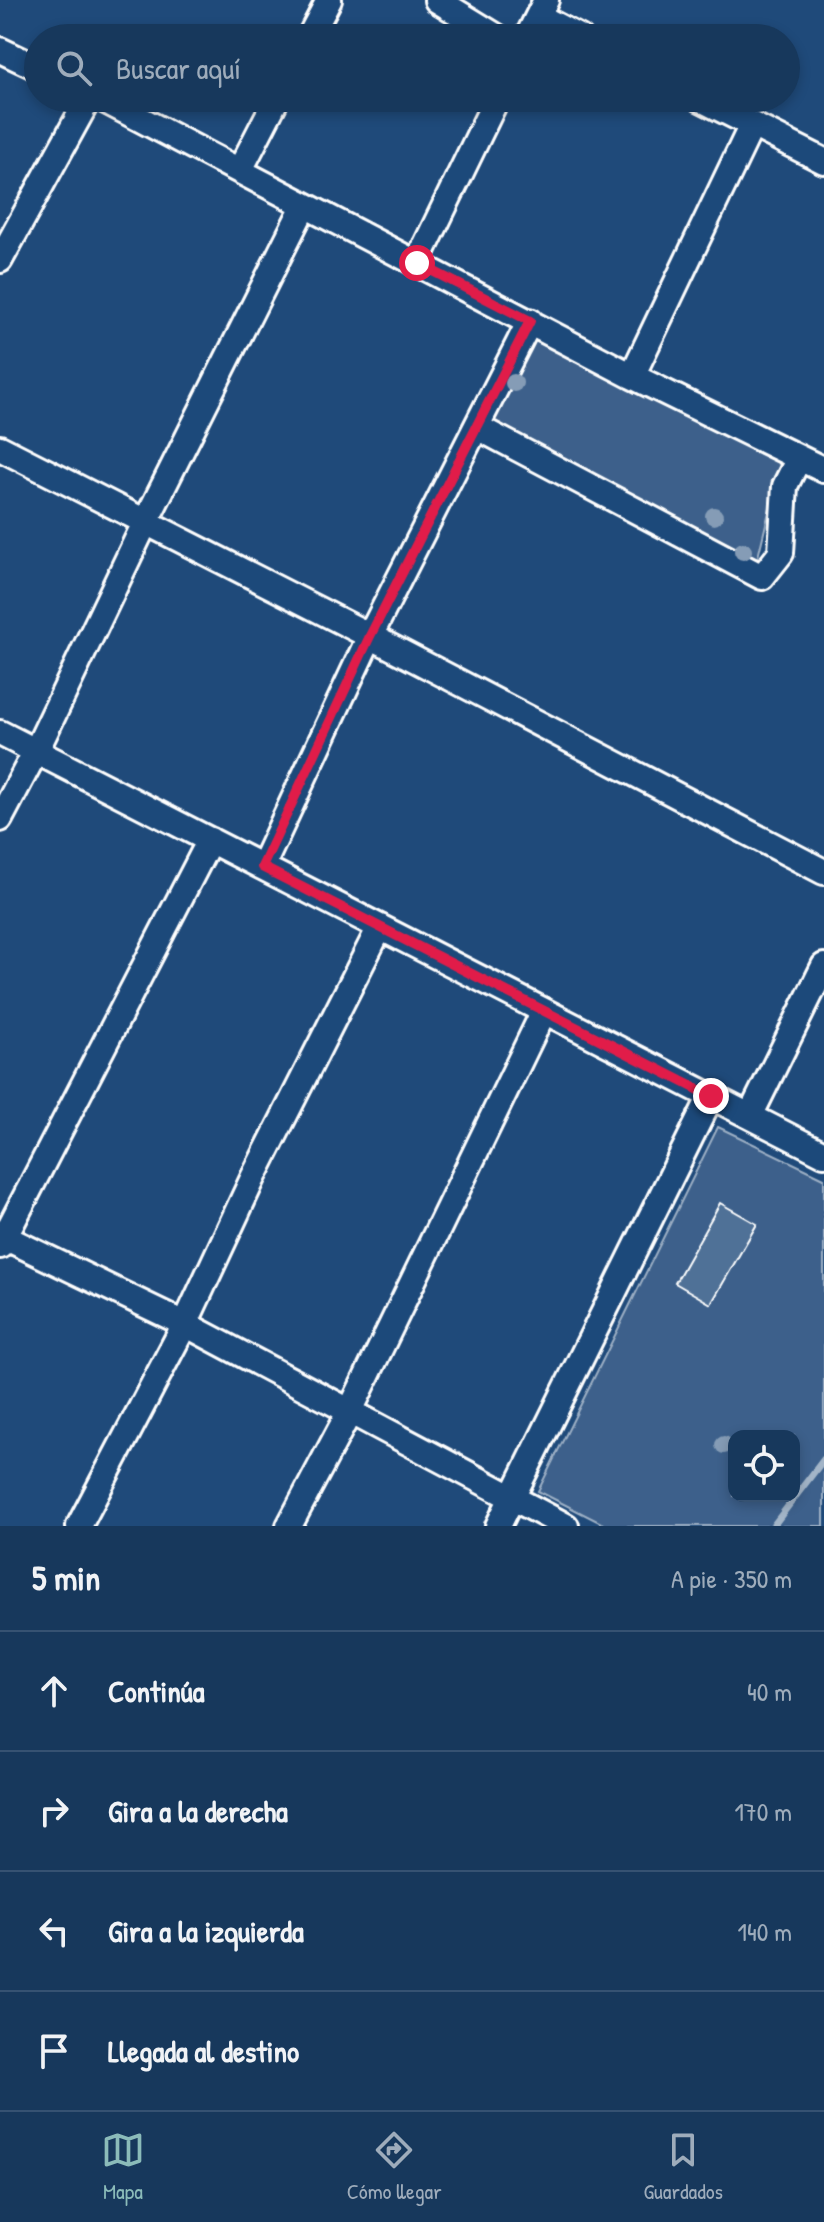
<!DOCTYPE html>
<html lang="es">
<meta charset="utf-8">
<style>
body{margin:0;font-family:"Patrick Hand",sans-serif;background:#244365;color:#f1f3f6}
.controls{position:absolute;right:24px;bottom:24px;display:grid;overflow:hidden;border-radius:16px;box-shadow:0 4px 12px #0003}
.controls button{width:72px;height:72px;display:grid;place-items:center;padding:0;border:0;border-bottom:2px solid #365272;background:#17385c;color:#f1f3f6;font:40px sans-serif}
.stop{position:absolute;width:24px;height:24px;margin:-18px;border:6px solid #e11d48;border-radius:50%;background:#fff}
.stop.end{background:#e11d48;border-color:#fff;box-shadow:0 2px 8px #0008}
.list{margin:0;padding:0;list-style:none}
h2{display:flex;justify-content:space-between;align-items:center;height:104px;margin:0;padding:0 32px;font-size:34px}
h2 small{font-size:26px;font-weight:400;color:#9eacbb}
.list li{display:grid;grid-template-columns:52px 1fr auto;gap:24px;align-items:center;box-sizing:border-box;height:120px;padding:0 32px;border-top:2px solid #365272}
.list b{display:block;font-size:30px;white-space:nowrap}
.list em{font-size:26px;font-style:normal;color:#9eacbb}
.icon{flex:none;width:44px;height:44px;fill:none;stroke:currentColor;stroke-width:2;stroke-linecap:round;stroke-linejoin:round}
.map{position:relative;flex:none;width:824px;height:1526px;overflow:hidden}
.search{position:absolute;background:#17385c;box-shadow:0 4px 12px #0003;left:24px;right:24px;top:24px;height:88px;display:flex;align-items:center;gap:20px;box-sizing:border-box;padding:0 28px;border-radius:44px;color:#9eacbb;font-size:30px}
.sheet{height:584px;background:#17385c}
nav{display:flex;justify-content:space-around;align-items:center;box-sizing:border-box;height:112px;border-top:2px solid #365272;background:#17385c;font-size:22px;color:#9eacbb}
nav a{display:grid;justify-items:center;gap:4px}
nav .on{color:#8bbbb9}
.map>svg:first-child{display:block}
</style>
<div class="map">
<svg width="824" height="1526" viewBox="0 0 824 1526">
<rect width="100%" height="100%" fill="#1f4a7a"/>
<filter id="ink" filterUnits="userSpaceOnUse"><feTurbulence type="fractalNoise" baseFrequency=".0125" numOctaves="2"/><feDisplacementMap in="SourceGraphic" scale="16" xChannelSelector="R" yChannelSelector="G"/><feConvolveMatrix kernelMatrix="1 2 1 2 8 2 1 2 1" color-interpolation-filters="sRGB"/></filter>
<g filter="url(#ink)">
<!-- green -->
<path fill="#3c618b" stroke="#9eb0c5" stroke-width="2" fill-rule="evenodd" d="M531 338 781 462 757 561 489 424Z
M718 1127 824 1178V1526H607L538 1491ZM734 1436H794V1496H734Z"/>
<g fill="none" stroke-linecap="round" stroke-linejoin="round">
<!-- stream -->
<path stroke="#a3b5c8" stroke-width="7" d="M773 1526 824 1459"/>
</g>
<!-- building -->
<path fill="#507197" stroke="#fff" stroke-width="2" d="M720 1203 757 1224 711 1304 675 1283Z"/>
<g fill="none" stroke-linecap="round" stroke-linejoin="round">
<defs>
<path id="street" d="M437 0 499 38
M538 16 580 38
M309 38 329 0
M527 38 546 0
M0 50 38 68
M100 98 632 376 824 470
M699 98 824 161
M240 170 277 98
M0 260 89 98
M417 263 497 98
M632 376 752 125
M477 427 762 577 781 553 785 486 799 458
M0 448 370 636 824 872
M0 733 824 1154
M0 819 36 751 145 523 304 206
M262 867 370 636 530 321
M750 1116 824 966
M0 1235 185 1324 566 1526
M0 1246 210 840
M79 1526 185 1324 253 1178 380 927
M289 1526 349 1413 544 1011
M498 1526 711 1096"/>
</defs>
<!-- street casing -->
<use href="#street" stroke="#fff" stroke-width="30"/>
<!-- street -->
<use href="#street" stroke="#1f4a7a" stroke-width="24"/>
</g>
<!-- trees -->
<g fill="#859cb6">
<circle cx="514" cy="383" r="9"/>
<circle cx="714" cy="516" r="9"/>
<circle cx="743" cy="551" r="9"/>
<circle cx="724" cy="1445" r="9"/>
</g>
</g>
<g fill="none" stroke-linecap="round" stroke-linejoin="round" filter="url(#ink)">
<!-- route -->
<path stroke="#e11d48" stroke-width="10" d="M417 263 530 321 370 636 262 867 711 1096"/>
</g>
</svg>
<div class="controls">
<button><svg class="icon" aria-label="locate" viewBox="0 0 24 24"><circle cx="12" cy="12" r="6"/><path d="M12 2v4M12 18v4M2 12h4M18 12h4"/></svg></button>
</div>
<div class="stop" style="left:417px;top:263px"></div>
<div class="stop end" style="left:711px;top:1096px"></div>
<div class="search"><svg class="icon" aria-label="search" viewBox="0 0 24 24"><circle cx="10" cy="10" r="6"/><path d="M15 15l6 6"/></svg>Buscar aquí</div>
</div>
<section class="sheet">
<h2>5 min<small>A pie · 350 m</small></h2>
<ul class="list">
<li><svg class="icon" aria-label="ahead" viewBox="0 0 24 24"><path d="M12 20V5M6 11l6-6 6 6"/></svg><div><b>Continúa</b></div><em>40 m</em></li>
<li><svg class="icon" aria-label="right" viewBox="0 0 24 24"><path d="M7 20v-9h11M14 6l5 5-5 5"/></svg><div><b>Gira a la derecha</b></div><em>170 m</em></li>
<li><svg class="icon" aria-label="left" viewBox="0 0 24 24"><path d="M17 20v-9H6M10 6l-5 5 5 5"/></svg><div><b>Gira a la izquierda</b></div><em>140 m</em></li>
<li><svg class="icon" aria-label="arrive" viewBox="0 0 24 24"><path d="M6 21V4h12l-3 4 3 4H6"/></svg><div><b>Llegada al destino</b></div></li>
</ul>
</section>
<nav>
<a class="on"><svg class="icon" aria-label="map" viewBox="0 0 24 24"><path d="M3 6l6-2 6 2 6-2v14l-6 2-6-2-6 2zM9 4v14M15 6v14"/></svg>Mapa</a>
<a><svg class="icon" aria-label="directions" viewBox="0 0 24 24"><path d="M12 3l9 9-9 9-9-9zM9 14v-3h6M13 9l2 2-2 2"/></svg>Cómo llegar</a>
<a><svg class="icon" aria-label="saved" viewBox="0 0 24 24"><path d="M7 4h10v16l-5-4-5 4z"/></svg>Guardados</a>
</nav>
